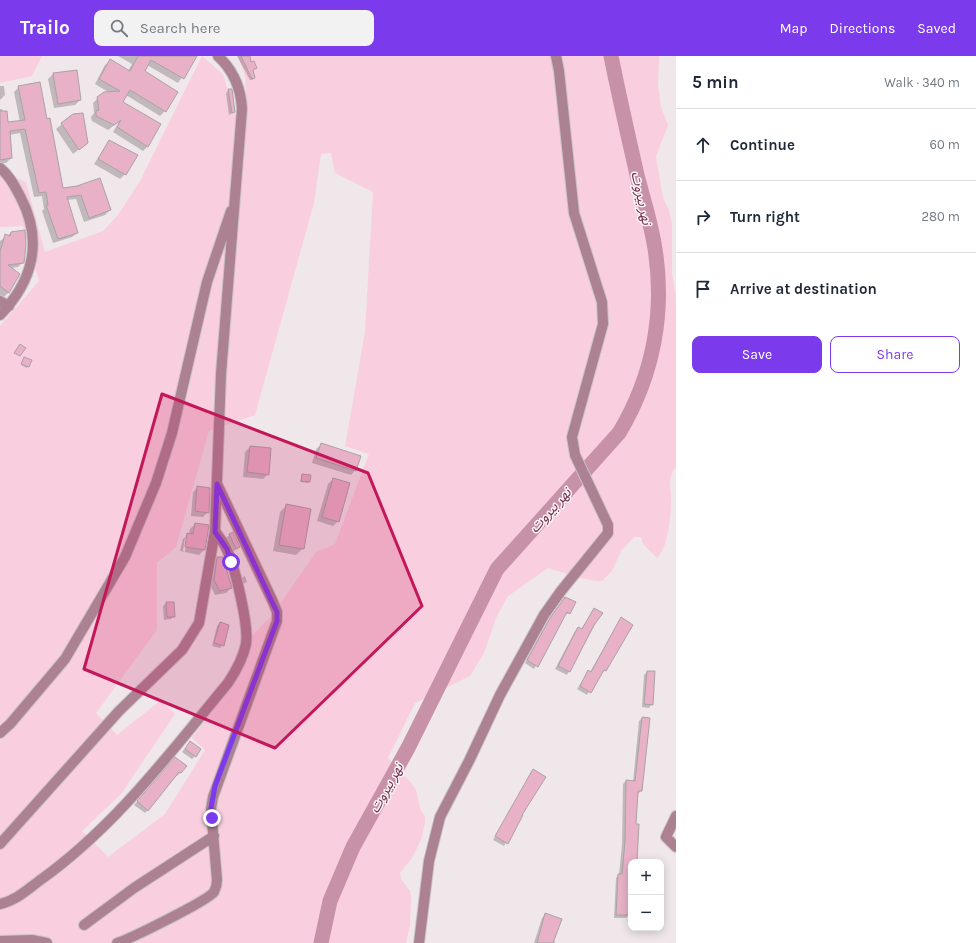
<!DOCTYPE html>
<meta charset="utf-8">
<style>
body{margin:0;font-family:Karla,"Noto Sans Arabic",sans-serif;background:#f2f2f3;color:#1f2937}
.controls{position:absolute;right:12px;bottom:12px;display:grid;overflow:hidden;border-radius:8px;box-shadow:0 2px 10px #0003}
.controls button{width:36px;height:36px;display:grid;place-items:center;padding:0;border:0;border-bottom:1px solid #e0e1e3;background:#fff;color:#1f2937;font:20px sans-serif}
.stop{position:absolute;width:12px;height:12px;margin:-9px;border:3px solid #7c3aed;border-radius:50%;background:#fff}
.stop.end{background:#7c3aed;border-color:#fff;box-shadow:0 1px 4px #0008}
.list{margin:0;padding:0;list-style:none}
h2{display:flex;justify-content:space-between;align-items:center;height:52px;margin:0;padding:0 16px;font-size:17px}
h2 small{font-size:13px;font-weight:400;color:#747a83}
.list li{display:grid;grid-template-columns:26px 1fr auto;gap:12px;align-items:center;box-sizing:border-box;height:72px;padding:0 16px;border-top:1px solid #e0e1e3}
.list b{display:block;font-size:15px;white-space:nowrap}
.list em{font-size:13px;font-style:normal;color:#747a83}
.actions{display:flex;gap:8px;padding:12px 16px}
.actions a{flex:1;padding:9px 0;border:1px solid #7c3aed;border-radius:8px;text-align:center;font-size:14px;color:#7c3aed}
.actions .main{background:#7c3aed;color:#fff}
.icon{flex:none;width:22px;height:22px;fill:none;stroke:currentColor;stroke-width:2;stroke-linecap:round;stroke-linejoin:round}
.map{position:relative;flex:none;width:676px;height:887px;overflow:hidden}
header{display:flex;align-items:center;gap:24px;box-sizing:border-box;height:56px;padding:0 20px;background:#7c3aed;color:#fff}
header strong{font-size:19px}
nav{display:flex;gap:22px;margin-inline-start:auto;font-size:14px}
.search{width:280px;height:36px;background:#f2f2f3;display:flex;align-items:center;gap:10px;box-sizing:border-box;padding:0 14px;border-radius:8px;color:#747a83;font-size:15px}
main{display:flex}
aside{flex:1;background:#fff}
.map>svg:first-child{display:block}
</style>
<header>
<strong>Trailo</strong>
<div class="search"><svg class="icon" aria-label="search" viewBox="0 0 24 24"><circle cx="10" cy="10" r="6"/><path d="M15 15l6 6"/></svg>Search here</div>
<nav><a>Map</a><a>Directions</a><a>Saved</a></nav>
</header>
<main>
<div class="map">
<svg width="676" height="887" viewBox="0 0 676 887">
<rect width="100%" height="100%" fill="#f0e7ea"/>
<!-- green -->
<path fill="#f9cede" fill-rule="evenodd" d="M0 0H42L32 20 0 27Z
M202 0 223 18 238 67 247 64 245 20 238 0H659L658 30 661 51 668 69 656 101 663 142 669 154 672 168V218L676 241V411C667 421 671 430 671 443 671 459 669 490 657 502L643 488 641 481H634L621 495 612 515 602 525C588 526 563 516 548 512L508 540 496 562 484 597 470 620 415 647 388 702 412 728 416 734 421 755 425 760V767L421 784 412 802 400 817 401 823 410 835 411 841 410 869 406 887H0V270L39 225 23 170 0 171V116L26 126 45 196 103 175 118 159 140 125ZM331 97 335 117 373 136 365 276 345 390 369 398 335 488 316 496 273 558 243 589 236 623 192 682 205 694 165 758 108 801 82 775 121 738 175 658 161 644 117 679 96 657 157 574V507L176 491 209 375 255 359 314 147 321 98Z"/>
<!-- shadow -->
<path fill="#0003" fill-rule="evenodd" d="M118 0H191L195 2 178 27 147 9 144 15 165 55 160 60 126 39 122 47 148 90 143 95 113 76 119 66 108 74 92 65 91 61 94 57 93 47 98 42 110 37 95 28 105 9 110 5 128 15 132 8Z
M237 0H249L251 8 256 12 252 15 254 21 252 24H250Z
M53 18 80 44 75 49 54 52 48 23Z
M0 30H4L5 39 0 44Z
M19 31 62 133 77 131 110 154 105 159 84 166 76 143 67 144 77 177 72 181 53 187 42 155 44 153 42 140 34 141 20 77 9 79 11 102 6 107H0V53H2L7 67 20 66 14 36Z
M229 34 234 56 229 59 226 37Z
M73 59 87 87 73 98 56 73Z
M109 85 125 118 120 123 94 108Z
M12 176 23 206 18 211 11 212 8 237 4 241 0 239V185Z
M23 304 30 305 27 312 21 309Z
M321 389 355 414 351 419 312 407 316 393Z
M250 391 268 418 263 423 243 421 245 396Z
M302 419 309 426 308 427 300 426Z
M333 423 338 465 333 470 317 465 328 428Z
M198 431 208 456 203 461 191 460 193 436Z
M287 449 303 492 296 499 273 495 280 456Z
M195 468 204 494 199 499 180 495 183 483 189 478 190 473ZM185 482H187L185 496 183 495Z
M232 477 239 491 233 496 226 482Z
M217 502 231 532 226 537 215 539 210 529 213 507Z
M245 520 247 526 243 528 241 522Z
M565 542 569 557 565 559 534 613 525 607 547 567Z
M166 547 174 560 171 563 164 564 163 550Z
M594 554 601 558 567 619 555 613 575 575 578 572 581 573Z
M621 563 606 614 601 617 587 639 577 633 586 619 590 616Z
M220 567 223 589 220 592 212 590 217 570Z
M647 616 652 648 649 652 642 651 644 619Z
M642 662 641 735 638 738 635 769 636 806H631L629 859 626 862H614L616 822 619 819 622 788 623 728 626 725 633 726 639 665Z
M190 686 195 700 192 703 182 696Z
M172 706 180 717 177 720 176 719 145 757 134 749Z
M533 714 544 721 504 790 493 784Z
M546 858 555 887H534L542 862Z"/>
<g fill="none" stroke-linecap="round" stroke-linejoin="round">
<!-- river -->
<path stroke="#c792a7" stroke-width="15" d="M321 887 330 845 353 791 408 692 497 513 619 377C654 319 666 253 654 187 650 164 643 142 637 119 628 79 619 40 611 0"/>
</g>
<!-- building -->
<path fill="#e8b1c7" stroke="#aaa2a5" d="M138 0H197L184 23 151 4 145 15 178 36 166 56 130 34 123 46 161 68 148 91 117 71 121 64 114 69 96 60V55L99 54 97 41 104 36 120 35 99 23 110 3 130 15Z
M241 0H250L251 6 254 5 257 12 253 14 255 22 252 23Z
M77 14 81 44 58 48 53 17Z
M40 26 47 63 50 62 63 132 77 130 100 122 111 154 89 162 81 139 67 141 78 177 58 183 46 149H48L46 136 39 137 25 73 10 75 12 102 0 104V55H7L8 66 25 64 18 30Z
M228 33H232L235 56 232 57Z
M83 57 88 87 79 94 61 67 73 58Z
M109 84 138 99 126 119 98 103Z
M25 174 26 189 24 207 8 209 20 218 9 237 0 230V196L5 178 10 180 11 176Z
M20 288 26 292 20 300 14 297Z
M24 301 32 304 29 311 21 308Z
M321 387 361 400 356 415 316 402Z
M250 390 271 392 269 419 247 416Z
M302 418 311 419 310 426 301 425Z
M333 422 350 427 339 466 322 461Z
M197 430 210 432 209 457 195 455Z
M286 448 311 453 304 493 279 489Z
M195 467 209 469 205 494 185 491 187 477 193 478Z
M233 476 240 491 236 493 229 478Z
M217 501H223L232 532 220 535 214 524Z
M565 541 576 546 570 558 567 556 538 611 527 604 550 562Z
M166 546H174L175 561H167Z
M594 552 603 557 594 569 570 616 558 610 578 571 582 573Z
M621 561 633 569 606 615 604 614 591 637 580 630 588 614 591 616Z
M220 566 229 569 224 590 214 587Z
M647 615H655L653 649 644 648Z
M642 661 650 662 642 735H638L636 768H639L637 806H631L630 859H616L618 818H622L625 785 626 724 635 725Z
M190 685 201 693 196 701 185 693Z
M175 701 187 710 181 717 179 716 148 755 137 745Z
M533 713 546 721 522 759H523L508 788 495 780Z
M545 857 562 863 553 887H537Z"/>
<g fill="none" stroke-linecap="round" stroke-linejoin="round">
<defs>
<path id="minor" d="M0 112C10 120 15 131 21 142 43 185 33 225 0 259
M0 245 9 250
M0 677 10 668 65 603 125 501 156 427 172 377 207 226 231 155
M676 760 666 781 676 791
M0 788 119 655 182 594 199 567 215 475 221 318 242 53C241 32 234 15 218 0
M0 848C15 845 27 834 39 825 115 771 169 698 228 627 236 615 243 603 246 588 249 569 235 512 227 494 224 487 219 481 215 475
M84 869 134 832 214 780
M0 885 32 884 47 887
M117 887C130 883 207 845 214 836 216 832 217 828 217 824L211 753 213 741 277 565V556L273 546 218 430
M419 887 429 805 440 761 469 705 500 639 544 559 561 535 608 477V469L575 399 572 381 603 268 602 246 574 157 559 15 556 0"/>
</defs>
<!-- minor casing -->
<use href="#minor" stroke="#cac2c5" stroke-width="12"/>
<!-- minor -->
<use href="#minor" stroke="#ac8192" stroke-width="10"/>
</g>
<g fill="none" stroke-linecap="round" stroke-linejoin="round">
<!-- route -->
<path stroke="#7c3aed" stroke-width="5" d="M212 762 211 752 215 730 277 565V556L272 546 217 428 215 476 227 493 231 506"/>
</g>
<!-- marked area -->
<path fill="#c2185b" fill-opacity="0.2" stroke="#c2185b" stroke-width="3" stroke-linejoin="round" d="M162 338 368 417 422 550 275 692 84 613Z"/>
<g text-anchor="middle" stroke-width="3" stroke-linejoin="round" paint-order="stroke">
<!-- water labels -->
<g font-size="14" font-style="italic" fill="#702f4d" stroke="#fdf4f7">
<text transform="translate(642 142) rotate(78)" y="5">نهر بيروت</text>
<text transform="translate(550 454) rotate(-48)" y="5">نهر بيروت</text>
<text transform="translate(386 732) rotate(-61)" y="5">نهر بيروت</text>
</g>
</g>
</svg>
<div class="controls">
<button>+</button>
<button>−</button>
</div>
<div class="stop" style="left:231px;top:506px"></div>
<div class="stop end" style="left:212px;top:762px"></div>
</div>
<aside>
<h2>5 min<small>Walk · 340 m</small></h2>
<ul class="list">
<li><svg class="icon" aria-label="ahead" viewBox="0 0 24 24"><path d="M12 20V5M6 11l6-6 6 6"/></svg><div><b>Continue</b></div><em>60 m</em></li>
<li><svg class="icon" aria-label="right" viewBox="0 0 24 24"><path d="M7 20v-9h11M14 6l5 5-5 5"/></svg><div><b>Turn right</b></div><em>280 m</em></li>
<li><svg class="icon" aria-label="arrive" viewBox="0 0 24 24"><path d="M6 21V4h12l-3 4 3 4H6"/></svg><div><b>Arrive at destination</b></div></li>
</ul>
<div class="actions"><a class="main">Save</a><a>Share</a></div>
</aside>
</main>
